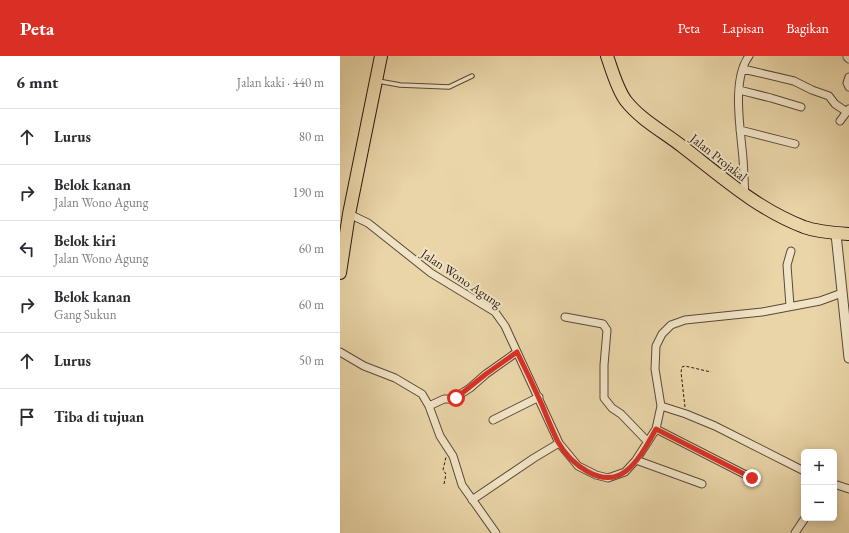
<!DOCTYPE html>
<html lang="id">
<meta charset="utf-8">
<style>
body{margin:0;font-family:"EB Garamond",serif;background:#f7f7f7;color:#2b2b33}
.controls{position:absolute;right:12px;bottom:12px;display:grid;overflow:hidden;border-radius:6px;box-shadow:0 2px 10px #0003}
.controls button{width:36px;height:36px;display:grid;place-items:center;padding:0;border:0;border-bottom:1px solid #e1e1e2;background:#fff;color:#2b2b33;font:20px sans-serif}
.stop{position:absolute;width:12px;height:12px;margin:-9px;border:3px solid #d93025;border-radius:50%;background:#fff}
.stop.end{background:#d93025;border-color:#fff;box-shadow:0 1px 4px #0008}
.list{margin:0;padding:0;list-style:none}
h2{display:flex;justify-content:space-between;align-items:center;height:52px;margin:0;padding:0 16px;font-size:17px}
h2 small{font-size:13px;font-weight:400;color:#7c7c81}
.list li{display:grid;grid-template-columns:26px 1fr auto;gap:12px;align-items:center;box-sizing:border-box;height:56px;padding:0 16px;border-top:1px solid #e1e1e2}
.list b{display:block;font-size:15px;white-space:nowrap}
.list p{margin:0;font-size:13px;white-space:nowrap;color:#7c7c81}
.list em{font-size:13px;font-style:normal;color:#7c7c81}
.icon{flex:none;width:22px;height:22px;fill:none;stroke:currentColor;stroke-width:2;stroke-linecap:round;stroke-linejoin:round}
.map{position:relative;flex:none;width:509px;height:477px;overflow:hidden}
header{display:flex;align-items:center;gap:24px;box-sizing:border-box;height:56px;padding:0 20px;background:#d93025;color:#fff}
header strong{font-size:19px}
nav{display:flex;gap:22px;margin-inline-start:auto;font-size:14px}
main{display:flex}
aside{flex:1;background:#fff}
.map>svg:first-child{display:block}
</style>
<header>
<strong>Peta</strong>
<nav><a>Peta</a><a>Lapisan</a><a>Bagikan</a></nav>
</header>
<main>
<aside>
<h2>6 mnt<small>Jalan kaki · 440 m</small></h2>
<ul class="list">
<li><svg class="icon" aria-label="ahead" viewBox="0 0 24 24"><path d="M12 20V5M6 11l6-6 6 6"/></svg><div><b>Lurus</b></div><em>80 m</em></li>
<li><svg class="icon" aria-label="right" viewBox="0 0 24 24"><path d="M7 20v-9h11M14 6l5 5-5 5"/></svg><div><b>Belok kanan</b><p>Jalan Wono Agung</p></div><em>190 m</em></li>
<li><svg class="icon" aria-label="left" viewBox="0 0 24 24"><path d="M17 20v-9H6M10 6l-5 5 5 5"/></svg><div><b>Belok kiri</b><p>Jalan Wono Agung</p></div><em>60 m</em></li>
<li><svg class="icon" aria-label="right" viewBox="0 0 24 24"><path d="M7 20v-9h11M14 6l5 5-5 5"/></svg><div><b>Belok kanan</b><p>Gang Sukun</p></div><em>60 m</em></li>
<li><svg class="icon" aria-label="ahead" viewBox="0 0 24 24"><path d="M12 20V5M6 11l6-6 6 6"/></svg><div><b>Lurus</b></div><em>50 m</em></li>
<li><svg class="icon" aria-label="arrive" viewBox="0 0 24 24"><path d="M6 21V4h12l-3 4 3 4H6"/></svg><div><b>Tiba di tujuan</b></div></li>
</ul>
</aside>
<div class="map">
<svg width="509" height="477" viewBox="0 0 509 477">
<rect width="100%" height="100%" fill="#e9d5a8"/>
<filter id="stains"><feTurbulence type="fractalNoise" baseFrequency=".005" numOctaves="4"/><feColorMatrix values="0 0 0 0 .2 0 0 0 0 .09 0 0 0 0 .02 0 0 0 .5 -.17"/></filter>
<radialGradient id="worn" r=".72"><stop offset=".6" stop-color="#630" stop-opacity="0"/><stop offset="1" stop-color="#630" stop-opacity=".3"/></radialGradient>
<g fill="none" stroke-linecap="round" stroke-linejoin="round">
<defs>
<path id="service" d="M38 25 60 29 109 31 132 20"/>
<path id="minor" d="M508 0 507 1 509 3
M403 13 454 25 472 34 489 40 495 48 507 56
M509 21 507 27 509 31
M399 34 431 42 461 51
M500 65 509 53
M400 74 455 88
M405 140C404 127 404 115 403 103 401 75 391 24 409 0
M9 158 28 167 91 217 155 256 165 270 219 387 238 410 256 419 268 422 285 416 296 404 316 373 321 350 315 313 316 290 322 278 331 269 345 264 422 256 480 245 502 237
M450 250 447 209 451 195
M225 261 263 268 267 274 264 309V342L272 352 281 358 308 386
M0 296 24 310 55 322 82 338 89 350 100 380 113 400 122 429 156 477
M89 350 104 343H113L130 332 146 318 177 296
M321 350 346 358 375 370 464 415
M153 364 199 341
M316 373 412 422
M296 404 362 428
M494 428 509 433
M132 444 194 402 219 387
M455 477 465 462"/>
<path id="tertiary" d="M496 178 509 302"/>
<path id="primary" d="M267 0C272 14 277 33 286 45 301 64 324 76 343 91 382 121 417 153 464 171 478 176 494 177 509 178"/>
<path id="trunk" d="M0 217 9 158 41 0"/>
</defs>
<!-- service casing -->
<use href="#service" stroke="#5a4838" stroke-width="5.5"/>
<!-- minor casing -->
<use href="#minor" stroke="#5a4838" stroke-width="9"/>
<!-- tertiary casing -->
<use href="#tertiary" stroke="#5a4838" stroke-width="11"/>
<!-- primary casing -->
<use href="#primary" stroke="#2b1912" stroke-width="14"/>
<!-- trunk casing -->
<use href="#trunk" stroke="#2b1912" stroke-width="14"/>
<!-- path -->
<path stroke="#2b1912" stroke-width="1" stroke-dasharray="3 2" stroke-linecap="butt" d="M345 351 341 316 342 311 345 310 371 316
M104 428 106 418 103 414 106 401"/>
<!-- service -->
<use href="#service" stroke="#f1e4c6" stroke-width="3.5"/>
<!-- minor -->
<use href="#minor" stroke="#f1e4c6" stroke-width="7"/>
<!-- tertiary -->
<use href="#tertiary" stroke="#f1e4c6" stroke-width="9"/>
<!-- primary -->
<use href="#primary" stroke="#e9d5a8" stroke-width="12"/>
<!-- trunk -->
<use href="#trunk" stroke="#e9d5a8" stroke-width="12"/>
</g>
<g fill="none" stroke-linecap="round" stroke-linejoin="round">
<!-- route -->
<path stroke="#d93025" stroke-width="5" d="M116 342 146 318 177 296C186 314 194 331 202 349 207 361 212 374 218 386 230 407 262 434 286 415 299 405 308 387 316 373L412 422"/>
</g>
<g text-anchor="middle" stroke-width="4" stroke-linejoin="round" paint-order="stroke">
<!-- street labels -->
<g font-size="13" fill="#2b1912" stroke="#f1e4c6">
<text transform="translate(379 101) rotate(38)" y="5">Jalan Projakal</text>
<text transform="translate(122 222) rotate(34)" y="5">Jalan Wono Agung</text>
</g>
</g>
<rect width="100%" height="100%" filter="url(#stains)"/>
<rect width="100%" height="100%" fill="url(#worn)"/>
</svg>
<div class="controls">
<button>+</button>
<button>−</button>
</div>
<div class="stop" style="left:116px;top:342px"></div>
<div class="stop end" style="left:412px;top:422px"></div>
</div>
</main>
